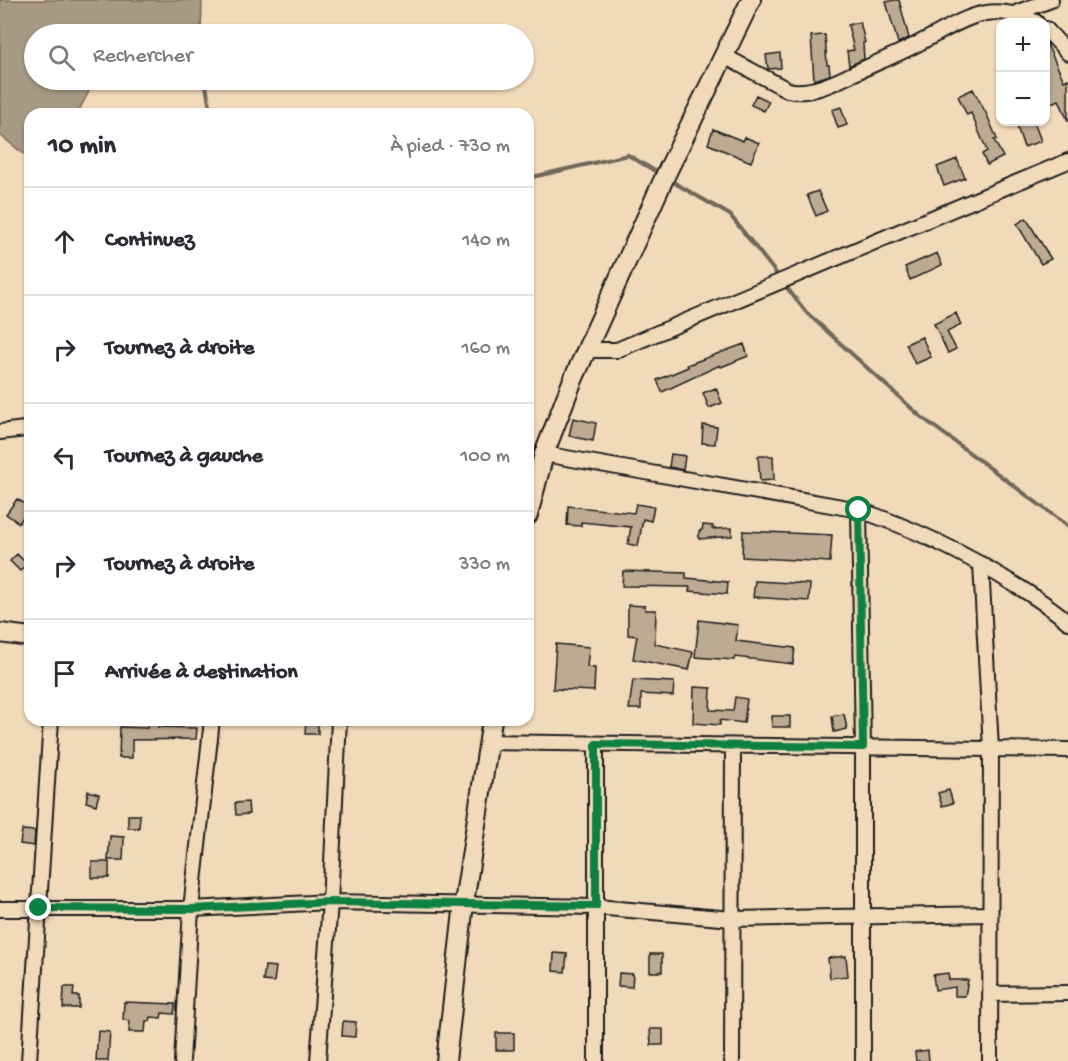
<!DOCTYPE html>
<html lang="fr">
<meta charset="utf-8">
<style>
body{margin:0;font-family:"Gochi Hand",sans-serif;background:#f7f7f7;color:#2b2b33}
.controls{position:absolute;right:18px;top:18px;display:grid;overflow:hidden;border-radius:12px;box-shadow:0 2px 4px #0004}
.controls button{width:54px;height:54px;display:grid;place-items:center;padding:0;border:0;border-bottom:2px solid #e1e1e2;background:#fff;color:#2b2b33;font:30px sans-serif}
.stop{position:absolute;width:18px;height:18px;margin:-14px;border:4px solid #0b8043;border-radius:50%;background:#fff}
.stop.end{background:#0b8043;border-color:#fff;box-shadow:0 2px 6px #0008}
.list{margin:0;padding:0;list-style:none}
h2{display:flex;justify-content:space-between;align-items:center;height:78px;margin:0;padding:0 24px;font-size:26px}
h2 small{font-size:20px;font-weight:400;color:#7c7c81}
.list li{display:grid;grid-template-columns:39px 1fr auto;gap:18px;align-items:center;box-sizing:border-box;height:108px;padding:0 24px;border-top:2px solid #e1e1e2}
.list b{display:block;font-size:22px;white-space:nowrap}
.list em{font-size:20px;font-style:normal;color:#7c7c81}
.icon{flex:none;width:33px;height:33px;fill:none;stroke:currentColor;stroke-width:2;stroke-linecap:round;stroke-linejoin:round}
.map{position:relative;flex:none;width:1068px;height:1061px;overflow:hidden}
.search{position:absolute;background:#fff;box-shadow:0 2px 4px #0004;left:24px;top:24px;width:510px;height:66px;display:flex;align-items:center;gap:15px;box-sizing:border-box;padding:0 21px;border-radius:33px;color:#7c7c81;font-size:22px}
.panel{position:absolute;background:#fff;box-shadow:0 2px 4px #0004;left:24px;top:108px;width:510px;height:618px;border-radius:18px}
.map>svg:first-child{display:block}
</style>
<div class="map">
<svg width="1068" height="1061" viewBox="0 0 1068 1061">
<rect width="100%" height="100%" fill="#f1daba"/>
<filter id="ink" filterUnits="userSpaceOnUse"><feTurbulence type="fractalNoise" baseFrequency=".0167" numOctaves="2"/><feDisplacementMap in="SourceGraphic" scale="12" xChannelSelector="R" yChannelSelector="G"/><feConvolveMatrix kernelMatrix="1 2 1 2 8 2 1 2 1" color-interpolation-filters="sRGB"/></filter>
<g filter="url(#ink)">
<!-- water -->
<path fill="#a89984" stroke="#70675a" stroke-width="1.5" d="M0 0H202L201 34H34V80H95L77 114H30V159L0 135Z"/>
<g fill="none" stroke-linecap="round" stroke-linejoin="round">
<!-- stream -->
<path stroke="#70675a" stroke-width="4" d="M205 80 211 114
M528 178 628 155 655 171
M673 182 730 215 780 278
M784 284 806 312 920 416 1068 526"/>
</g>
<!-- building -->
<path fill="#bcab92" stroke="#1c1c1c" stroke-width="1.5" d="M894 0H899L909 38 898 43 886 2Z
M860 22 865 42 863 43 864 59 849 66 847 51 854 50 848 25Z
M825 35 827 65H829L830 75 814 80 811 36Z
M1046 42 1064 81 1068 79V121L1059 100 1046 105V90L1050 88 1046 79Z
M780 53 781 68 768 69 766 55Z
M973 89 987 115 997 139 994 140 1003 157 987 165 982 154 987 151 971 113 967 115 958 96Z
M756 95 769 101 764 111 751 105Z
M841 107 847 125 838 128 832 110Z
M1024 122H1034L1041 141 1024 147 1016 124Z
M713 129 743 141 745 137 759 143 751 162 708 144Z
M957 159 965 178 944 186 937 167Z
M818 191 827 211 816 216 807 195Z
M1026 218 1051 259 1041 264 1017 224Z
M937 253 942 265 910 280 905 267Z
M956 313 961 325 947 332 956 349 948 353 934 324Z
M922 337 931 357 915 364 906 344Z
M744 344 748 356 721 367 720 365 662 392 657 380 688 367 687 365Z
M716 388 722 403 709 408 703 393Z
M573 418 596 423 593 441 569 436Z
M703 425 717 427 715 444 702 443Z
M671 454 685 456 683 470 669 467Z
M758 456H773L774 480 760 481Z
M17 499 30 507 19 523 6 514Z
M636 504 654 507 651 521 643 519 638 546 628 544 631 527 581 522V526L567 525 568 506 634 513Z
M703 525 713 526 712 529 732 528V536L699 539V531L702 530Z
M743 531 832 535 830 562 742 557Z
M17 554 27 564 20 571 10 561Z
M623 571 686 573V578L728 582 727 594 689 591 690 587 622 586Z
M755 581 810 584 809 601 753 597Z
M628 605 645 606V610H656L655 644 693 652 689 670 633 659 637 636 628 635Z
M699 620 738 625 736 641 795 648 793 664 735 657 734 660 695 657Z
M556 644 589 647 587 667 595 668 594 691 553 689Z
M633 680 674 682 673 696 641 694V709H629Z
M694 687 711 688 710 710 733 711 735 697 747 699 744 723 720 720V725L693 723Z
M844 714 847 729 834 732 832 716Z
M772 716H790V727H772Z
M149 720H159L158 727 197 728 196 739 132 740V758H119L120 727 147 728Z
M306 720H318V734H305Z
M949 790 953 803 942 806 938 793Z
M88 791 99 794 96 805 86 802Z
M248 802 249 814 236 815 235 803Z
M128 815H140L139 828H128Z
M22 830 35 831 34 846 20 844Z
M110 836 124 837 123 860H108Z
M92 862H109V878H92Z
M554 953 567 954 565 972 553 971Z
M650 954H662V972H650Z
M846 956 848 976 830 978 828 958Z
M265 966 276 967 274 982 263 981Z
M619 973 633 974 632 987 618 986Z
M948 973 949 980H968L965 996H955V987L935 990 933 975Z
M64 987H74L73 996H79V1008H63Z
M124 1002 175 1004 174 1014 162 1013 161 1018 151 1017 150 1021H146L145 1032H129L130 1021 123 1020Z
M343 1021 356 1022 355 1037 342 1036Z
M650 1029H663V1045H651Z
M98 1031 110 1032 108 1061H96Z
M496 1033H514V1050H496Z
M928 1050 929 1061H916L915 1052Z"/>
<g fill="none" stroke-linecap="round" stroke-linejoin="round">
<defs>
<path id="street" d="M1018 12 1051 0
M1046 29 1068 53
M724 56 788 90C807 95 830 85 848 76 873 64 899 54 923 41 966 19 988 0 1036 22
M586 350H617L1068 161
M0 432 25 429 30 426
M544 454 859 510C913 528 964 553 1012 583 1032 595 1051 607 1068 622
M859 510 863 747V1061
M981 564 991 749 990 1061
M489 742 1068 750
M596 744V1061
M0 909H191L330 902 596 907 732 919 990 914
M990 994 1068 993
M29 1061 51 720
M182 1061 191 909 212 720
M318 1061 330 902 339 720
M732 1061 733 746"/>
<path id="secondary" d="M528 515 544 454 572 382 666 174 751 0
M0 633 30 637
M446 1061 464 903 492 720"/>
</defs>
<!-- street casing -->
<use href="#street" stroke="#1c1c1c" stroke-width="18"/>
<!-- secondary casing -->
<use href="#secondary" stroke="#1c1c1c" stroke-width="22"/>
<!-- street -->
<use href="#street" stroke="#f1daba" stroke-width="14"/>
<!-- secondary -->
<use href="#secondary" stroke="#f1daba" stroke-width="18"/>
</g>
</g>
<g fill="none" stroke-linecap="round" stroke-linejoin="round" filter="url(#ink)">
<!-- route -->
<path stroke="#0b8043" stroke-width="8" d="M39 908 191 909 330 902 596 906V744L863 747 859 510"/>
</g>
</svg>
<div class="controls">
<button>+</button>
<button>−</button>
</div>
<div class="stop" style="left:859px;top:510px"></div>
<div class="stop end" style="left:39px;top:908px"></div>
<div class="search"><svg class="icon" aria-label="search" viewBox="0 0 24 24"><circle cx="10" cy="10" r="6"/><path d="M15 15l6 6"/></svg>Rechercher</div>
<section class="panel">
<h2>10 min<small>À pied · 730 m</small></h2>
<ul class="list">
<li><svg class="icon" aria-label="ahead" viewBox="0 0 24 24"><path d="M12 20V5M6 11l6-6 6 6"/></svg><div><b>Continuez</b></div><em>140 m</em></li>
<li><svg class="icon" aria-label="right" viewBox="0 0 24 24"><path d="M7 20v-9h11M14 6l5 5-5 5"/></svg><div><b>Tournez à droite</b></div><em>160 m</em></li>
<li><svg class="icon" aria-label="left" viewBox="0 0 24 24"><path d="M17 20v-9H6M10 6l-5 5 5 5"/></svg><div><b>Tournez à gauche</b></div><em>100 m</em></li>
<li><svg class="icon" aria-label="right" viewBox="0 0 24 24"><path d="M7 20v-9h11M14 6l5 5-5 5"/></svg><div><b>Tournez à droite</b></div><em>330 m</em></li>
<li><svg class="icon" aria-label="arrive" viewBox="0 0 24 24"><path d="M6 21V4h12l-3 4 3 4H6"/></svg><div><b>Arrivée à destination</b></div></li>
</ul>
</section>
</div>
